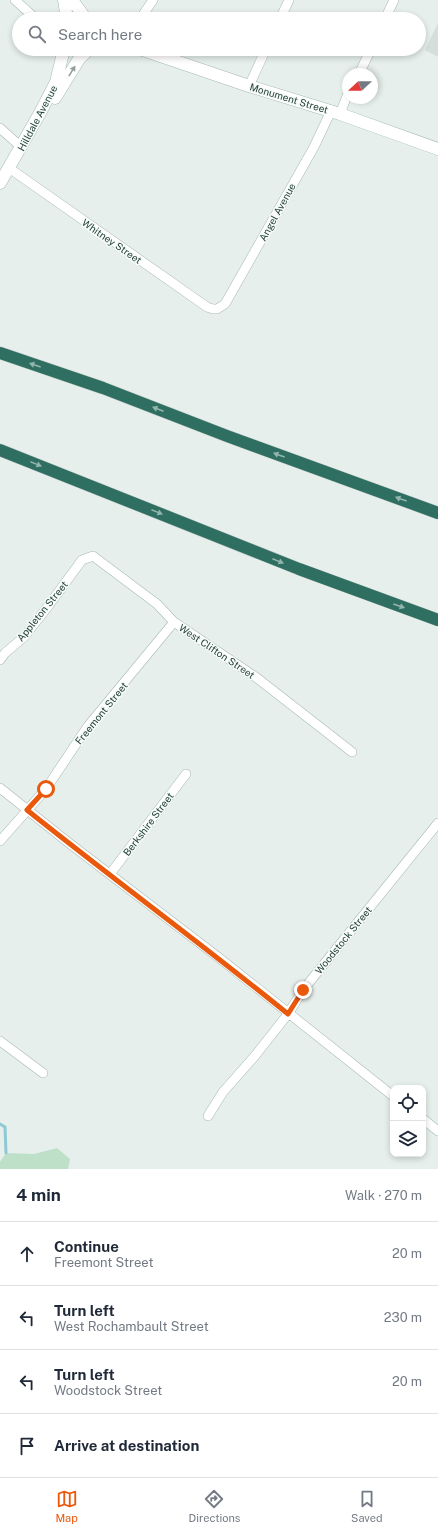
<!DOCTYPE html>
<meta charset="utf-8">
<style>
body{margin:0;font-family:"Public Sans",sans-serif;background:#f2f2f3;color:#1f2937}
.controls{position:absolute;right:12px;bottom:12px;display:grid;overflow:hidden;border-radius:8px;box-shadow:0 2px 6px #0003}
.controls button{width:36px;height:36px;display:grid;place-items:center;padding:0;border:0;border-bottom:1px solid #e0e1e3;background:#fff;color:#1f2937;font:20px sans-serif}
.compass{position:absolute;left:342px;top:68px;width:36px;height:36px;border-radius:50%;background:#fff;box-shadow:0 2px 6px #0003;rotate:248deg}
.stop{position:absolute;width:12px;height:12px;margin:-9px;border:3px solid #ea580c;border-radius:50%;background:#fff}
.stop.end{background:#ea580c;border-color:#fff;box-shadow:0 1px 4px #0008}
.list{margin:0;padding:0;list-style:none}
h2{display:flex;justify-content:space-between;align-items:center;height:52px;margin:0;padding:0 16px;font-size:17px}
h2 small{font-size:13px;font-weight:400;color:#747a83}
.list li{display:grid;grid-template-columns:26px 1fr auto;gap:12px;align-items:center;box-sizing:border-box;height:64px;padding:0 16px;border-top:1px solid #e0e1e3}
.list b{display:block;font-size:15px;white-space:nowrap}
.list p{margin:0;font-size:13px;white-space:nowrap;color:#747a83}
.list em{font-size:13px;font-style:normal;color:#747a83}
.icon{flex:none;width:22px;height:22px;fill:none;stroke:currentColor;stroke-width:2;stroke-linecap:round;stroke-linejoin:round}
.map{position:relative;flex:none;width:438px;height:1169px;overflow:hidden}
.search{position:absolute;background:#fff;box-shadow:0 2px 6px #0003;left:12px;right:12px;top:12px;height:44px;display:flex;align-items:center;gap:10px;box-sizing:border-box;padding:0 14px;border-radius:22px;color:#747a83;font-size:15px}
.sheet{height:308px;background:#fff}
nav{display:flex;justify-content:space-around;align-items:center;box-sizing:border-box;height:56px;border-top:1px solid #e0e1e3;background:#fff;font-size:11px;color:#747a83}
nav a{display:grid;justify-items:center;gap:2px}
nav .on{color:#ea580c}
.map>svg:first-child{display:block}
</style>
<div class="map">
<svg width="438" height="1169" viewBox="0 0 438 1169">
<rect width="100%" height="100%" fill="#e6efeb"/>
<!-- built -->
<path fill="#d4dfda" d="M438 23V57L425 50Z"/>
<!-- green -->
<path fill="#bfe0c8" d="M57 1148 70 1159 68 1169H0V1162L6 1153 34 1154Z"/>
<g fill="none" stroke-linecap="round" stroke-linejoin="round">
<!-- stream -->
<path stroke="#8ec9d4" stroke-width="3" d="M0 1124 5 1127 6 1153"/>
<defs>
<path id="minor" d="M15 0 36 19
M140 19 153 0
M280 19 289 0
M385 19 394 0
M359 74 371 49
M249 86 266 49
M340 114 348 93
M0 128 21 147
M9 168 207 307 213 309H217L225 304 314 147 331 111
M0 660 5 653 24 637 46 609 82 560 93 556 157 604 174 622 257 678 352 752
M0 788 69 843 218 957 393 1096
M0 841 46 789 88 726 174 622
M110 874 186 774
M0 1041 43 1073
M208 1116 223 1092 254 1057 288 1014 303 990 438 823
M423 1119 438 1131"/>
<path id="secondary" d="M64 0 67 19
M72 0 86 19
M140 49 249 86 340 114 438 149
M55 98 79 59 89 49
M0 183 40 113 56 82 64 49"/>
<path id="motorway" d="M0 353 103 388 227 436 438 513
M0 450 299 569 438 620"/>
</defs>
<!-- minor casing -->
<use href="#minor" stroke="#a8b8b2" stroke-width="10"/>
<!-- secondary casing -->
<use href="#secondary" stroke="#a4bbb3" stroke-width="13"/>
<!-- motorway casing -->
<use href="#motorway" stroke="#c2cac8" stroke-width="13"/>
<!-- minor -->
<use href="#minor" stroke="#fff" stroke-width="9"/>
<!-- secondary -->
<use href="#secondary" stroke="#fff" stroke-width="12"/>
<!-- motorway -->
<use href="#motorway" stroke="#2f6f62" stroke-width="12"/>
</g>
<!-- one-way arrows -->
<defs><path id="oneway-solid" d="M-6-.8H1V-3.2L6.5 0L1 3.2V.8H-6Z"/></defs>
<use fill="#92a09c" href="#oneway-solid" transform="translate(72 71) rotate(-58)"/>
<g fill="#93b5ae">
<use href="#oneway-solid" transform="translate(35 365) rotate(-161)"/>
<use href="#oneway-solid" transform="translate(158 409) rotate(-159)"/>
<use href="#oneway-solid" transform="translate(279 455) rotate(-160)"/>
<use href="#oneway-solid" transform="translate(36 464) rotate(22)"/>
<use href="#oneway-solid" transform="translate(401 499) rotate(-160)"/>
<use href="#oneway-solid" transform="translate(157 512) rotate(22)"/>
<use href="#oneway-solid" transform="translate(278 561) rotate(22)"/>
<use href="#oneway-solid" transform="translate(399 606) rotate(19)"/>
</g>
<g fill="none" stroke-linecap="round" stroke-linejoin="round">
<!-- route -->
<path stroke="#ea580c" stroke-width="5" d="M46 789 27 810C113 879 202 944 288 1014L303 990"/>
</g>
<g text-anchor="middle" stroke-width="3" stroke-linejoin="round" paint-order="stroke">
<!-- street labels -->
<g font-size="10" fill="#24423a" stroke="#f7fbf9">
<text transform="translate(289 98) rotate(17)" y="4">Monument Street</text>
<text transform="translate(37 118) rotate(-62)" y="4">Hilldale Avenue</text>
<text transform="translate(277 212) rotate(-61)" y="4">Angel Avenue</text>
<text transform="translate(112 241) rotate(35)" y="4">Whitney Street</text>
<text transform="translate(42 611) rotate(-51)" y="4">Appleton Street</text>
<text transform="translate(217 651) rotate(34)" y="4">West Clifton Street</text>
<text transform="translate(101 713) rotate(-51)" y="4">Freemont Street</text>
<text transform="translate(148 824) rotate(-53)" y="4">Berkshire Street</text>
<text transform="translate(343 940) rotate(-51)" y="4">Woodstock Street</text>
</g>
</g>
</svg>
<div class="controls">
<button><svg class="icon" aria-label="locate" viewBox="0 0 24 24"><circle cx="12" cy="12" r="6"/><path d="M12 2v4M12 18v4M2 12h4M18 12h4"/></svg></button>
<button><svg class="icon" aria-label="layers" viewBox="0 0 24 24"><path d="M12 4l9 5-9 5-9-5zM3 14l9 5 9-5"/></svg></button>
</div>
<svg class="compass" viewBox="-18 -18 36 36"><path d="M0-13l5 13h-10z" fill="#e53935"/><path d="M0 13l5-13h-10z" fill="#747a83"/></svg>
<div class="stop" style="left:46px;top:789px"></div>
<div class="stop end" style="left:303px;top:990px"></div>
<div class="search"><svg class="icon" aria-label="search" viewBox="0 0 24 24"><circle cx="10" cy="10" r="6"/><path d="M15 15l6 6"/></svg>Search here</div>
</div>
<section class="sheet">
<h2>4 min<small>Walk · 270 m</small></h2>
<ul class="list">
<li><svg class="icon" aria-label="ahead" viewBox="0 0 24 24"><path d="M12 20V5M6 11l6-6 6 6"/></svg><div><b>Continue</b><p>Freemont Street</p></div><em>20 m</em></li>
<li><svg class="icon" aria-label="left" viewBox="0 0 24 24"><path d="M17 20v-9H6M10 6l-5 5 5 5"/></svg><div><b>Turn left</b><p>West Rochambault Street</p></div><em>230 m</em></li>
<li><svg class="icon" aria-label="left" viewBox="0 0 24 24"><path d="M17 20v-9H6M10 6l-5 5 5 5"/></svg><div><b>Turn left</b><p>Woodstock Street</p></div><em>20 m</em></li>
<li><svg class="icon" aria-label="arrive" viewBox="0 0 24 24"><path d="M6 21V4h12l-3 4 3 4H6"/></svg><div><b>Arrive at destination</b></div></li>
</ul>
</section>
<nav>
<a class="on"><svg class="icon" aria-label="map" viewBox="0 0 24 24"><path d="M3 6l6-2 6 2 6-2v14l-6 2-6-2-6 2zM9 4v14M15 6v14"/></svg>Map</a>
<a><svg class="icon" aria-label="directions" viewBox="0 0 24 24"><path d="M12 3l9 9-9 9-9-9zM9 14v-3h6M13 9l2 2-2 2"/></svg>Directions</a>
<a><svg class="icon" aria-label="saved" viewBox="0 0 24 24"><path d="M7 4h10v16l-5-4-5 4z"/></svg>Saved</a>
</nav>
